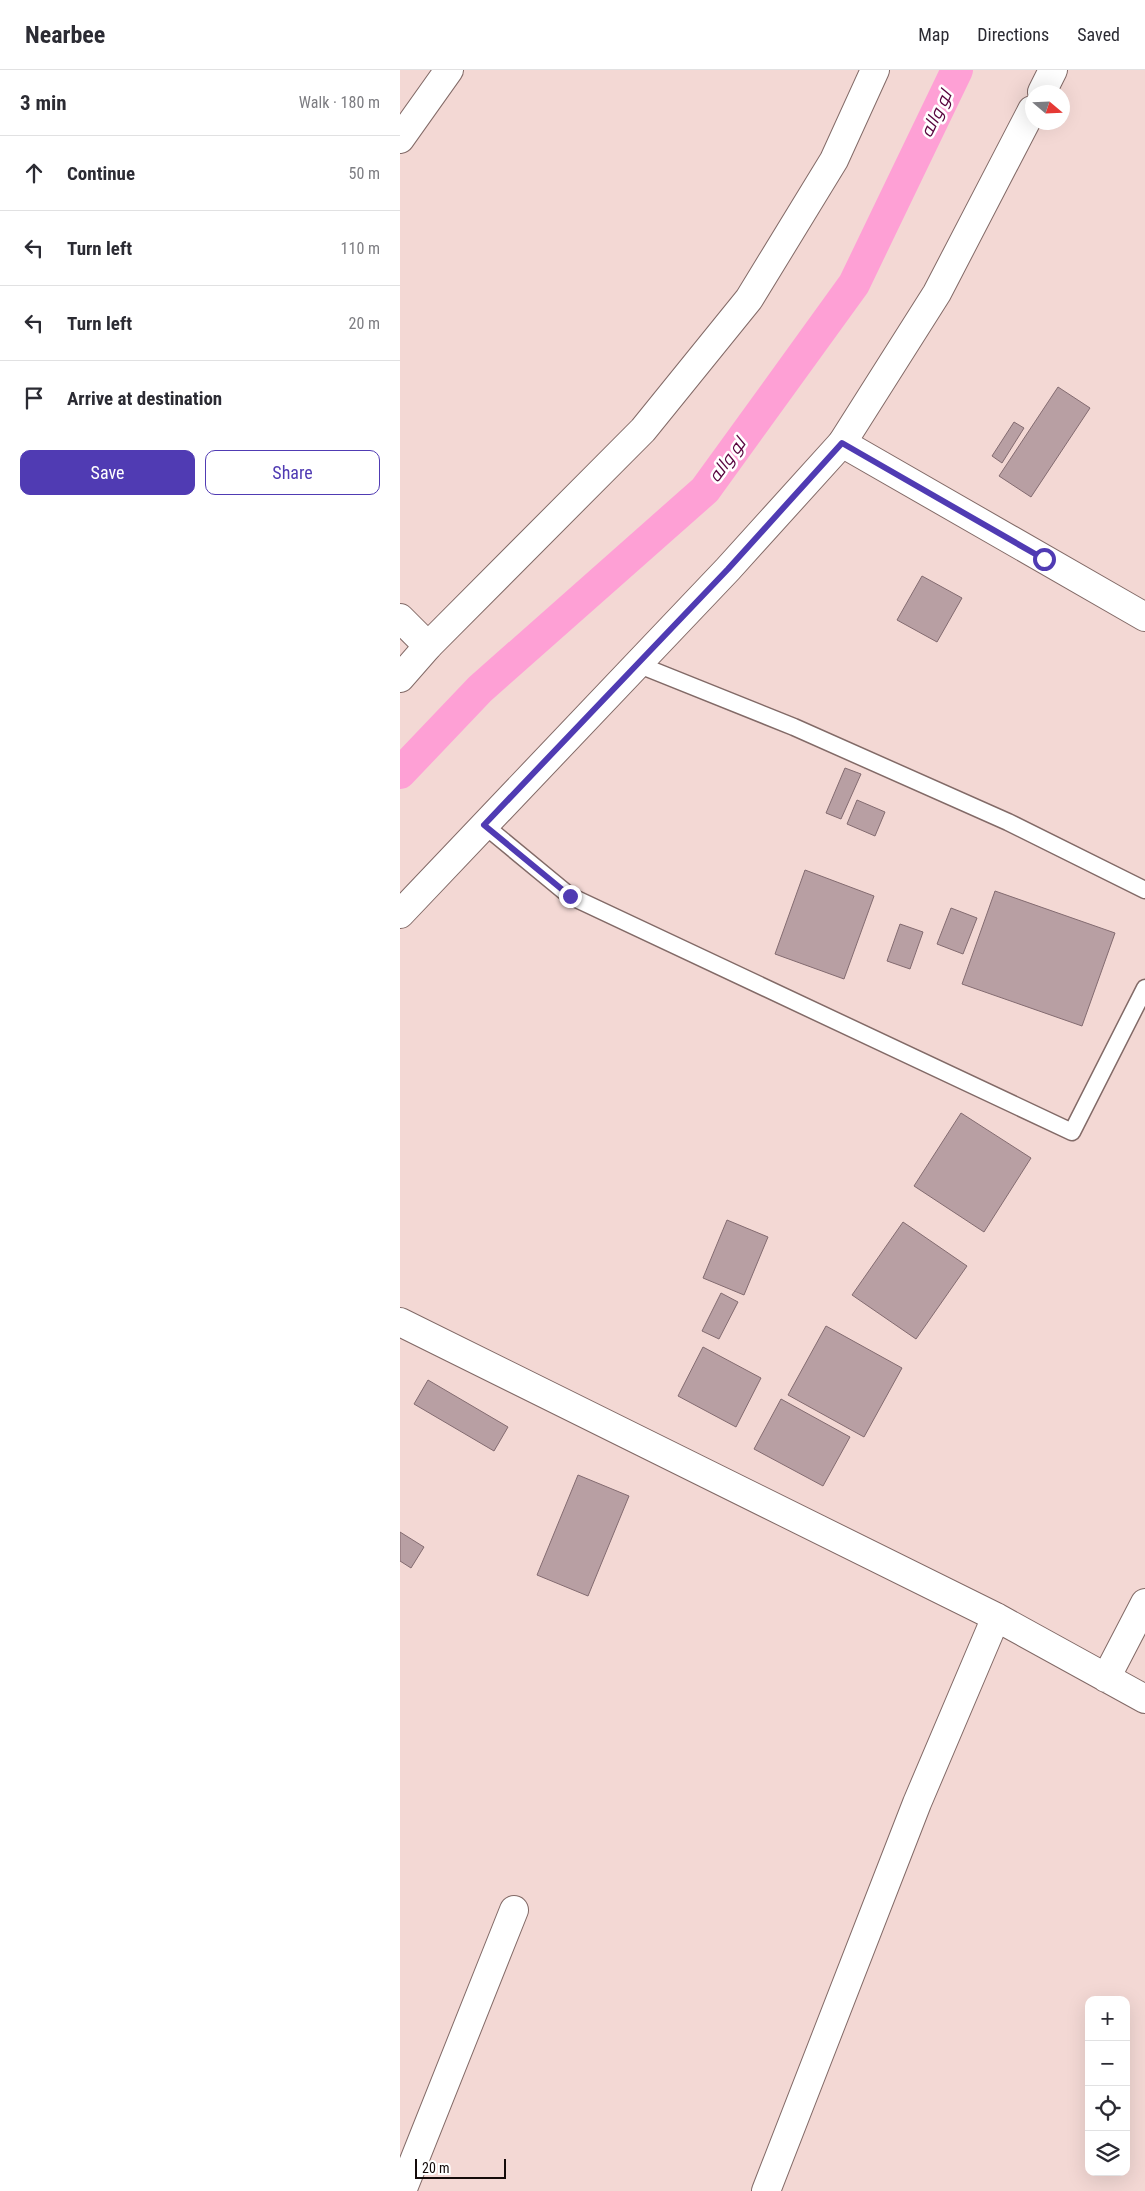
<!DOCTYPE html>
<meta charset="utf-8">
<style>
body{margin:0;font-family:"Roboto Condensed",Cairo,sans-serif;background:#f2f2f3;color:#2b2b33}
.controls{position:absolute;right:15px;bottom:15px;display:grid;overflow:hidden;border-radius:10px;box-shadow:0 5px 20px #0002}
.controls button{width:45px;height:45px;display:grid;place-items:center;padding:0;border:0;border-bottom:1px solid #e1e1e2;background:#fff;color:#2b2b33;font:25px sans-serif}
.compass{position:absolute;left:625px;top:15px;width:45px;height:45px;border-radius:50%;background:#fff;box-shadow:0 5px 20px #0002;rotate:109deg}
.scale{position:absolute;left:15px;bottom:12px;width:91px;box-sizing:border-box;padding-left:5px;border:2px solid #140b0a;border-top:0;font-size:14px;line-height:18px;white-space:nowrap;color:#140b0a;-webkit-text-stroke:4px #fff;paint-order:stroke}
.stop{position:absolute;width:15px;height:15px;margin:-11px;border:4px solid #503bb3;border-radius:50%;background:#fff}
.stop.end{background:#503bb3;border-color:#fff;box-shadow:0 1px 5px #0008}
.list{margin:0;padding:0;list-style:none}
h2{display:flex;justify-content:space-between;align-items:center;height:65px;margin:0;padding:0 20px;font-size:21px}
h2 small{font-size:16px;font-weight:400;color:#7c7c81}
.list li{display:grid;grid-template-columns:32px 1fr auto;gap:15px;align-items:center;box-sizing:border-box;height:75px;padding:0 20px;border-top:1px solid #e1e1e2}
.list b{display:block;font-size:19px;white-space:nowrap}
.list em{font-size:16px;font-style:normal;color:#7c7c81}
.actions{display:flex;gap:10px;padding:15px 20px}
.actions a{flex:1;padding:11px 0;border:1px solid #503bb3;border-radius:10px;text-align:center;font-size:18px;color:#503bb3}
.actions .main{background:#503bb3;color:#fff}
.icon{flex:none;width:28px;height:28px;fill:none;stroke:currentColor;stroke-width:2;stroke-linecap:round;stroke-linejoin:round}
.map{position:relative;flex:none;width:745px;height:2121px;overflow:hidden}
header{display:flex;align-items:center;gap:30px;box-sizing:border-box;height:70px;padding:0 25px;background:#fff;border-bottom:1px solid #e1e1e2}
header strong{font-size:24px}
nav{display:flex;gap:28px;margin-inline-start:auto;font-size:18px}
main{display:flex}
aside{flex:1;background:#fff}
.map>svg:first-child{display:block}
</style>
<header>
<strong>Nearbee</strong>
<nav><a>Map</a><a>Directions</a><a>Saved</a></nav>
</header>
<main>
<aside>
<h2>3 min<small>Walk · 180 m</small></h2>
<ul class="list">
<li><svg class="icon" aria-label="ahead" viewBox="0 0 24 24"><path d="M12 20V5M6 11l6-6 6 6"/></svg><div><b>Continue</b></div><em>50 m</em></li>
<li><svg class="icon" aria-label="left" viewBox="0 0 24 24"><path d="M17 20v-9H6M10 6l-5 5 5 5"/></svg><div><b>Turn left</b></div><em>110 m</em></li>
<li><svg class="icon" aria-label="left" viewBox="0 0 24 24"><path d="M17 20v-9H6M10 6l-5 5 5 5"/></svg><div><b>Turn left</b></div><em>20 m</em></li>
<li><svg class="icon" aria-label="arrive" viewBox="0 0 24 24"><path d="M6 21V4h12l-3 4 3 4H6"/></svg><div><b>Arrive at destination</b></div></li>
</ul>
<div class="actions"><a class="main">Save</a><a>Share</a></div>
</aside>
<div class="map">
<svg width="745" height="2121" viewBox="0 0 745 2121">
<rect width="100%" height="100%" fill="#f3d8d4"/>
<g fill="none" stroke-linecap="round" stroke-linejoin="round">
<!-- canal -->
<path stroke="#fea0d5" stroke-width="32" d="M0 703 80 619 305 420 454 214 557 0"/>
</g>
<!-- building -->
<path fill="#b89fa3" stroke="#836b70" d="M658 317 690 338 631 427 599 406Z
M614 352 624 358 602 393 592 386Z
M522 506 562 528 537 572 497 550Z
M445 698 461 704 441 749 426 743Z
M457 730 485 742 475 766 447 754Z
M405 800 474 826 444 909 375 884Z
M595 821 715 863 682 956 562 914Z
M551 838 577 848 563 884 537 874Z
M500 854 523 862 510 899 487 891Z
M561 1043 631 1088 584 1162 514 1116Z
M327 1150 368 1167 344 1225 303 1208Z
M503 1152 567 1196 516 1269 452 1225Z
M321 1223 338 1232 319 1269 302 1261Z
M426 1256 502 1298 464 1367 388 1325Z
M303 1277 361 1308 336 1357 278 1326Z
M28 1310 108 1357 94 1381 14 1334Z
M381 1329 450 1367 423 1416 354 1379Z
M178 1405 229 1426 188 1526 137 1505Z
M0 1462 24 1477 11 1498 0 1491Z"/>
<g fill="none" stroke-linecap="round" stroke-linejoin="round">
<defs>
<path id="service" d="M237 594 394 657 608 752 745 820
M84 755 170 826 672 1062 745 918"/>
<path id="minor" d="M0 69 49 0
M442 373 745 547
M0 548 28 576
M0 1252 596 1547 745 1629
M706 1608 745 1533
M2 2121 114 1840
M366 2121 517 1733 596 1547"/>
<path id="tertiary" d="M642 22 653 0
M0 608 28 576 243 360 349 229 434 90 475 0
M0 844 328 499 442 373 537 223 632 40"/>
</defs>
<!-- service casing -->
<use href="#service" stroke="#826a67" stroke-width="19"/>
<!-- minor casing -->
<use href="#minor" stroke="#826a67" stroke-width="30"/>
<!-- tertiary casing -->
<use href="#tertiary" stroke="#826a67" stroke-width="30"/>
<!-- service -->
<use href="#service" stroke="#fff" stroke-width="16"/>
<!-- minor -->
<use href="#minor" stroke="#fff" stroke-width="28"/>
<!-- tertiary -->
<use href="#tertiary" stroke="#fff" stroke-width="28"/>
</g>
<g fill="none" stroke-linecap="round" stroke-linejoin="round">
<!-- route -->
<path stroke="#503bb3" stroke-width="6" d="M170 826 84 755 328 499 442 373 644 489"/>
</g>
<g text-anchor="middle" stroke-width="5" stroke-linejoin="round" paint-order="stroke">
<!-- water labels -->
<g font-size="18" font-style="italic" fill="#58043e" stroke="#fff">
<text transform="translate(536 44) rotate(-64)" y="6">لو واله</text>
<text transform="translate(327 390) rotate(-54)" y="6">لو واله</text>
</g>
</g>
</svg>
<div class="controls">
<button>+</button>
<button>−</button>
<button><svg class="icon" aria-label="locate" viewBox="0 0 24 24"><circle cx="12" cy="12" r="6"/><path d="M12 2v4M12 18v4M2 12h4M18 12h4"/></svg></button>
<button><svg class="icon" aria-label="layers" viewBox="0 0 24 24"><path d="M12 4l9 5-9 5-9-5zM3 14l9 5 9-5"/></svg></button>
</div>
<svg class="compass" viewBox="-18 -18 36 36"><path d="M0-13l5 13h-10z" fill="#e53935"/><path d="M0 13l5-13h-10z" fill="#7c7c81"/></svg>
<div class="scale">20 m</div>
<div class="stop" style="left:644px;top:489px"></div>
<div class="stop end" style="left:170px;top:826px"></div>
</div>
</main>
